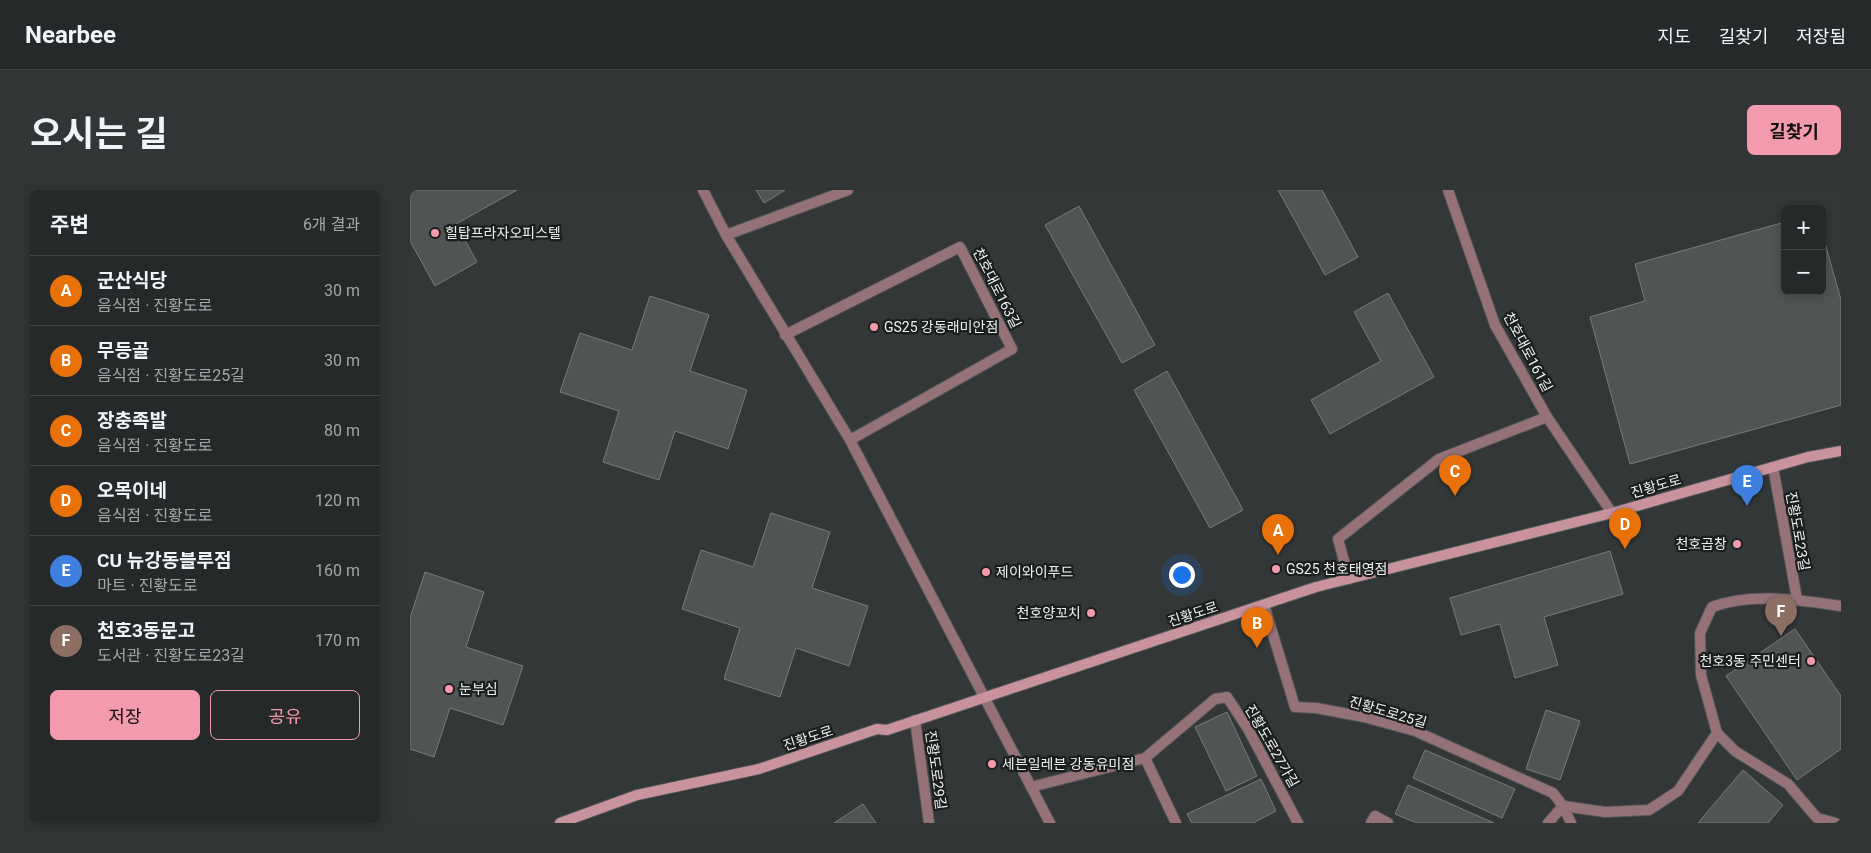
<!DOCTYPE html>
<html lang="ko">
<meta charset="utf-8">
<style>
body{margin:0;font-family:Roboto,"Noto Sans KR",sans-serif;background:#323535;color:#f1f3f6}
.controls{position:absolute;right:15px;top:15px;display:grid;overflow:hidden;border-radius:8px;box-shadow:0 2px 12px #0003}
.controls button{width:45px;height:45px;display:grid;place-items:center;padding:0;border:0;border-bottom:1px solid #424546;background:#262929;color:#f1f3f6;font:25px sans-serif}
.you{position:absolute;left:771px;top:384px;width:18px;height:18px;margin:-12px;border:4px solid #fff;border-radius:50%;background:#1a73e8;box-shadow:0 0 0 8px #1a73e833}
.badge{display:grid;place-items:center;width:32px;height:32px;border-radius:50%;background:#f39aac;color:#fff;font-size:16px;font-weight:700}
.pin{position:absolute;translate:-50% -41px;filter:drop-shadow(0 1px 2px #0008)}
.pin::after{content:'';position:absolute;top:26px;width:18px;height:15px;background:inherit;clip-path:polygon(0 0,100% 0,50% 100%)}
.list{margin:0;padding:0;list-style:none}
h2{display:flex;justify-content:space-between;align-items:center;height:65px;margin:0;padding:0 20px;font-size:21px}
h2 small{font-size:16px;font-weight:400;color:#a4a6a8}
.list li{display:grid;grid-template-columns:32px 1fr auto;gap:15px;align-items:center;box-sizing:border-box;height:70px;padding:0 20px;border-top:1px solid #424546}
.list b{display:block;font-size:19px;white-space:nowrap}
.list p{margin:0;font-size:16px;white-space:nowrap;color:#a4a6a8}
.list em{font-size:16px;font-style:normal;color:#a4a6a8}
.actions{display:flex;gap:10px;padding:15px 20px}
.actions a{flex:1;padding:11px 0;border:1px solid #f39aac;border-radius:8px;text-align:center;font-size:18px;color:#f39aac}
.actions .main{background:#f39aac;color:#111}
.map{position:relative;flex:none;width:1431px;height:633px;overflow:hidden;border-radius:8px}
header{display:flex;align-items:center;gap:30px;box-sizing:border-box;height:70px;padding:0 25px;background:#262929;border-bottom:1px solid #424546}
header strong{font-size:24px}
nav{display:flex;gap:28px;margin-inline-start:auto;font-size:18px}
.intro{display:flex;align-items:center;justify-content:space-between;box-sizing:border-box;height:120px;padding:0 30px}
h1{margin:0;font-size:35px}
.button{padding:12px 22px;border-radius:8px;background:#f39aac;color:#111;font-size:18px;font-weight:700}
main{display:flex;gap:30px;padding:0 30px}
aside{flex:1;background:#262929;border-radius:8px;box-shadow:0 2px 12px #0003}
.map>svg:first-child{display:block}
</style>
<header>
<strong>Nearbee</strong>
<nav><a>지도</a><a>길찾기</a><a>저장됨</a></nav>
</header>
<div class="intro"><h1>오시는 길</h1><a class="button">길찾기</a></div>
<main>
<aside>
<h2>주변<small>6개 결과</small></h2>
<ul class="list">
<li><span class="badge" style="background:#e8710a">A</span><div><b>군산식당</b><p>음식점 · 진황도로</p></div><em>30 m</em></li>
<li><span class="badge" style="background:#e8710a">B</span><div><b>무등골</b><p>음식점 · 진황도로25길</p></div><em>30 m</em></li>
<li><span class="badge" style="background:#e8710a">C</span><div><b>장충족발</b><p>음식점 · 진황도로</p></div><em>80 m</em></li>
<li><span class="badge" style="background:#e8710a">D</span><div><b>오목이네</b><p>음식점 · 진황도로</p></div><em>120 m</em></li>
<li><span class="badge" style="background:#3f7fe0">E</span><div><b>CU 뉴강동블루점</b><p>마트 · 진황도로</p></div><em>160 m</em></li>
<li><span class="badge" style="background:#8d6e63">F</span><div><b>천호3동문고</b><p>도서관 · 진황도로23길</p></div><em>170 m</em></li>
</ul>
<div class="actions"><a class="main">저장</a><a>공유</a></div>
</aside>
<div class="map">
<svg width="1431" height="633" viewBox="0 0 1431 633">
<rect width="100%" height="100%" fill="#333737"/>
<g fill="#505454" stroke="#767b7b">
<polygon points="0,0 107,0 46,34 67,72 25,96 0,51"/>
<polygon points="346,0 375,0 354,13"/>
<polygon points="868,0 912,0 948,67 915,85"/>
<polygon points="669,16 745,155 712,173 635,35"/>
<polygon points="1375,32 1375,101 1412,101 1412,42 1431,110 1431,215 1220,274 1180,127 1235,111 1225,74"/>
<polygon points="978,103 1024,187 920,244 901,210 971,171 944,122"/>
<polygon points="240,106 299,125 280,181 337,200 318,259 265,241 249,290 193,272 209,221 150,202 170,143 222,160"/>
<polygon points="757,181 833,320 800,338 724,200"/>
<polygon points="361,323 420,342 402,398 458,416 439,476 386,458 370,507 314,489 330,438 272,419 291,360 343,377"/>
<polygon points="1200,361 1213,404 1134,427 1148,475 1105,488 1090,434 1051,445 1040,408"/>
<polygon points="15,382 74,402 56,457 113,476 93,535 40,518 24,567 0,559 0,428"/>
<polygon points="1385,439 1431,506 1431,559 1387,590 1316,486"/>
<polygon points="1136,520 1170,531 1150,590 1116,579"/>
<polygon points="817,522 847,586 816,601 785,537"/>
<polygon points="1015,560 1105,599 1092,628 1003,588"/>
<polygon points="1333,580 1373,615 1358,633 1288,633"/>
<polygon points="851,589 866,621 843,633 782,633 777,624"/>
<polygon points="998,595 1084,633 1007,633 985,624"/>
<polygon points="453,614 466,633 424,633"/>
</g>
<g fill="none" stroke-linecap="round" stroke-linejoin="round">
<defs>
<g id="street">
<polyline points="293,0 316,45 440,250 640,633"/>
<polyline points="1038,0 1085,135 1137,227 1202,323"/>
<polyline points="316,45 438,0"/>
<polyline points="375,145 550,57 602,159 440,250"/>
<polyline points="1363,277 1387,409"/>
<polyline points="939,389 928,349 1029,269 1137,227"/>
<polyline points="854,415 885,517 906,518 954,527 1005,541 1143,603 1153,616 1195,622 1239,620 1268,601 1307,543"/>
<polyline points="505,530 519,633"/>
<path d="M 1307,543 L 1291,485 L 1290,443 L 1302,417 C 1342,402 1390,410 1431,416"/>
<polyline points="1307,543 1325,561 1378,594 1407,628 1426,633"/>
<polyline points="735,568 766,633"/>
<polyline points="621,597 735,568 805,509 817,507 838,539 888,633"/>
<polyline points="961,633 965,626 978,633"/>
<polyline points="1138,633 1153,616 1161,633"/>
</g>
<polyline id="secondary" points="150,633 227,605 349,579 467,539 477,540 906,397 1202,323 1398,267 1431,261"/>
</defs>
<use href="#street" stroke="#515555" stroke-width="12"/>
<use href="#secondary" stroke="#515555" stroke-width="12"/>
<use href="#street" stroke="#957278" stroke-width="10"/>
<use href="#secondary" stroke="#c9939d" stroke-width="10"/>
</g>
<g fill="#f39aac" stroke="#1c1e1e" stroke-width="2">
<circle cx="25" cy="43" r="5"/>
<circle cx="464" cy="137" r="5"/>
<circle cx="1327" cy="354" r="5"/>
<circle cx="866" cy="379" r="5"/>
<circle cx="576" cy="382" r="5"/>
<circle cx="681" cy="423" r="5"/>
<circle cx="1401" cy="471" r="5"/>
<circle cx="39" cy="499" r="5"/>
<circle cx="582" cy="574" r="5"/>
</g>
<g text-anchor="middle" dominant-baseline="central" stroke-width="4.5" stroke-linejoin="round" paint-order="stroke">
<g font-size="14" fill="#eef1f1" stroke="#1c1e1e" text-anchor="start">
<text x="35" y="43">힐탑프라자오피스텔</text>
<text x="474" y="137">GS25 강동래미안점</text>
<text x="1317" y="354" text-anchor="end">천호곱창</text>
<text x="876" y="379">GS25 천호태영점</text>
<text x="586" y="382">제이와이푸드</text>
<text x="671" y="423" text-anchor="end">천호양꼬치</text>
<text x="1391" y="471" text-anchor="end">천호3동 주민센터</text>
<text x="49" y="499">눈부심</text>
<text x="592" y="574">세븐일레븐 강동유미점</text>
</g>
<g font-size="14" fill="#eef1f1" stroke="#1c1e1e">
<text transform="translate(587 98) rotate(63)">천호대로163길</text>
<text transform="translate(1118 162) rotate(62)">천호대로161길</text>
<text transform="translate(1246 296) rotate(-16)">진황도로</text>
<text transform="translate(1388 341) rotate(80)">진황도로23길</text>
<text transform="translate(783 424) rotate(-18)">진황도로</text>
<text transform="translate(978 522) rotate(16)">진황도로25길</text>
<text transform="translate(398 548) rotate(-18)">진황도로</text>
<text transform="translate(862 556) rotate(60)">진황도로27가길</text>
<text transform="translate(526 580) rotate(82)">진황도로29길</text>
</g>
</g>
</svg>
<div class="controls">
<button>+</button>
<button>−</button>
</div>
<div class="you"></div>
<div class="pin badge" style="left:868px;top:365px;background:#e8710a">A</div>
<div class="pin badge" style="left:847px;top:458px;background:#e8710a">B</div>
<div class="pin badge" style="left:1045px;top:306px;background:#e8710a">C</div>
<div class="pin badge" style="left:1215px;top:359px;background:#e8710a">D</div>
<div class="pin badge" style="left:1337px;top:316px;background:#3f7fe0">E</div>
<div class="pin badge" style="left:1371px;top:446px;background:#8d6e63">F</div>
</div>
</main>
